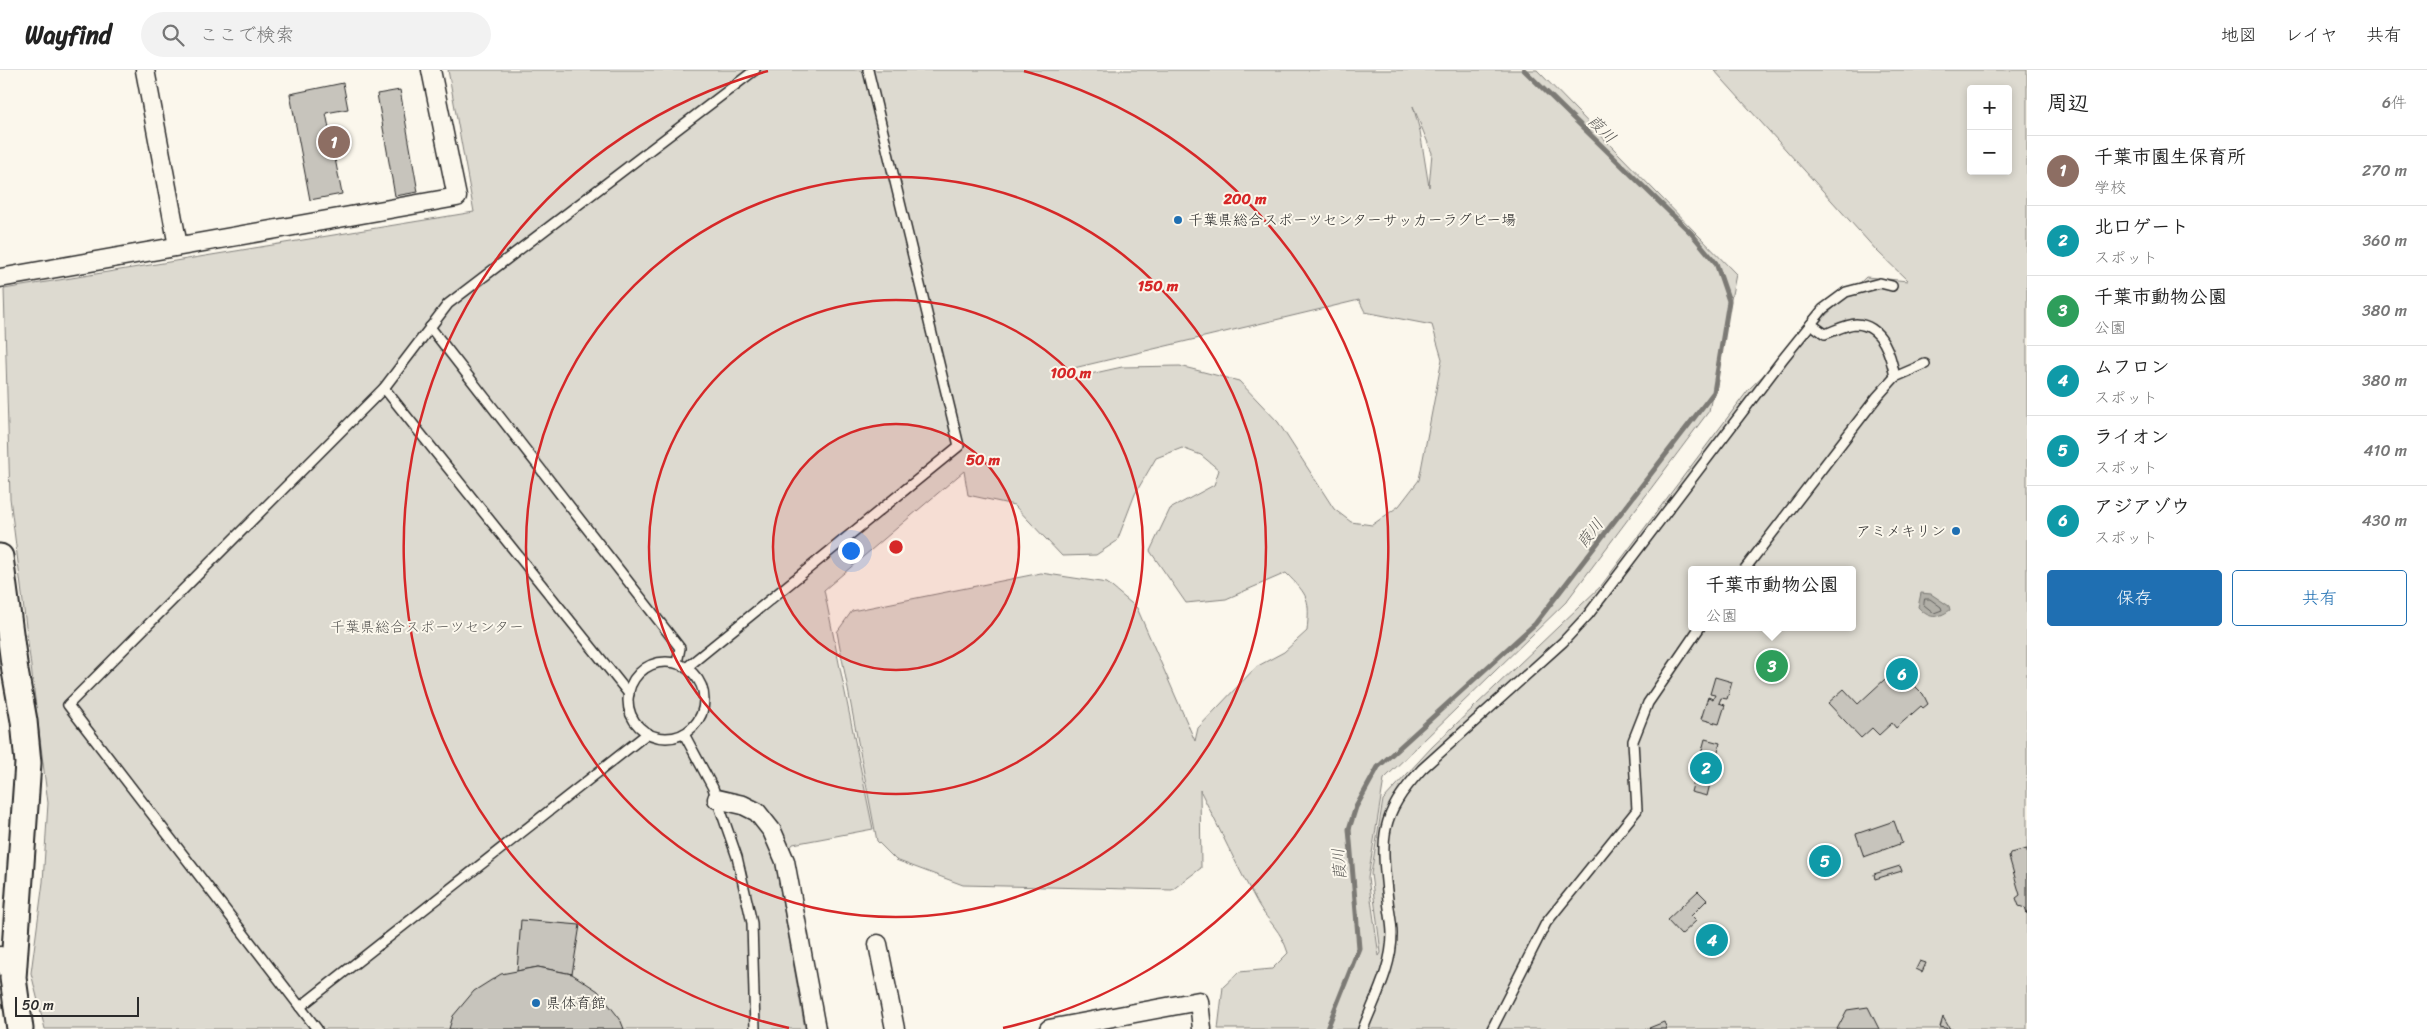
<!DOCTYPE html>
<html lang="ja">
<meta charset="utf-8">
<style>
body{margin:0;font-family:Sriracha,"Klee One",sans-serif;background:#f2f2f2;color:#222}
.controls{position:absolute;right:15px;top:15px;display:grid;overflow:hidden;border-radius:5px;box-shadow:0 2px 8px #0003}
.controls button{width:45px;height:45px;display:grid;place-items:center;padding:0;border:0;border-bottom:1px solid #e0e0e0;background:#fff;color:#222;font:25px sans-serif}
.scale{position:absolute;left:15px;bottom:12px;width:124px;box-sizing:border-box;padding-left:5px;border:2px solid #2b2b2b;border-top:0;font-size:14px;line-height:18px;white-space:nowrap;color:#2b2b2b;-webkit-text-stroke:4px #fbf7ec;paint-order:stroke}
.you{position:absolute;left:850px;top:480px;width:18px;height:18px;margin:-12px;border:4px solid #fff;border-radius:50%;background:#1a73e8;box-shadow:0 0 0 8px #1a73e833}
.badge{display:grid;place-items:center;width:32px;height:32px;border-radius:50%;background:#1f6fb2;color:#fff;font-size:16px;font-weight:700}
.pin{position:absolute;translate:-50% -50%;border:2px solid #fff;box-shadow:0 1px 5px #0006}
.popup{position:absolute;left:1688px;top:496px;width:168px;height:65px;box-sizing:border-box;display:grid;place-content:center;border-radius:5px;background:#fff;filter:drop-shadow(0 1px 4px #0005);font-size:16px;white-space:nowrap;color:#767676}
.popup b{font-size:19px;color:#222}
.popup::after{content:'';position:absolute;left:50%;top:100%;margin-left:-10px;border:10px solid transparent;border-top-color:#fff}
.list{margin:0;padding:0;list-style:none}
h2{display:flex;justify-content:space-between;align-items:center;height:65px;margin:0;padding:0 20px;font-size:21px}
h2 small{font-size:16px;font-weight:400;color:#767676}
.list li{display:grid;grid-template-columns:32px 1fr auto;gap:15px;align-items:center;box-sizing:border-box;height:70px;padding:0 20px;border-top:1px solid #e0e0e0}
.list b{display:block;font-size:19px;white-space:nowrap}
.list p{margin:0;font-size:16px;white-space:nowrap;color:#767676}
.list em{font-size:16px;font-style:normal;color:#767676}
.actions{display:flex;gap:10px;padding:15px 20px}
.actions a{flex:1;padding:11px 0;border:1px solid #1f6fb2;border-radius:5px;text-align:center;font-size:18px;color:#1f6fb2}
.actions .main{background:#1f6fb2;color:#fff}
.icon{flex:none;width:28px;height:28px;fill:none;stroke:currentColor;stroke-width:2;stroke-linecap:round;stroke-linejoin:round}
.map{position:relative;flex:none;width:2027px;height:959px;overflow:hidden}
header{display:flex;align-items:center;gap:30px;box-sizing:border-box;height:70px;padding:0 25px;background:#fff;border-bottom:1px solid #e0e0e0}
header strong{font-size:24px}
nav{display:flex;gap:28px;margin-inline-start:auto;font-size:18px}
.search{width:350px;height:45px;background:#f2f2f2;display:flex;align-items:center;gap:12px;box-sizing:border-box;padding:0 18px;border-radius:28px;color:#767676;font-size:19px}
main{display:flex}
aside{flex:1;background:#fff}
.map>svg:first-child{display:block}
</style>
<header>
<strong>Wayfind</strong>
<div class="search"><svg class="icon" aria-label="search" viewBox="0 0 24 24"><circle cx="10" cy="10" r="6"/><path d="M15 15l6 6"/></svg>ここで検索</div>
<nav><a>地図</a><a>レイヤ</a><a>共有</a></nav>
</header>
<main>
<div class="map">
<svg width="2027" height="959" viewBox="0 0 2027 959">
<rect width="100%" height="100%" fill="#fbf7ec"/>
<filter id="ink" filterUnits="userSpaceOnUse"><feTurbulence type="fractalNoise" baseFrequency=".02" numOctaves="2"/><feDisplacementMap in="SourceGraphic" scale="10" xChannelSelector="R" yChannelSelector="G"/><feConvolveMatrix kernelMatrix="1 2 1 2 8 2 1 2 1" color-interpolation-filters="sRGB"/></filter>
<g filter="url(#ink)">
<path fill="#dddad0" stroke="#84827e" fill-rule="evenodd" d="M 448,0 L 1537,0 L 1736,204 L 1709,341 L 1566,532 L 1384,709 L 1368,808 L 1379,886 L 1381,883 L 1371,804 L 1383,730 L 1432,677 L 1601,516 L 1749,319 L 1866,207 L 1908,211 L 1877,181 L 1714,0 L 2027,0 L 2027,959 L 1218,959 L 1223,917 L 1239,902 L 1272,899 L 1288,883 C 1281,860 1269,853 1258,834 C 1237,797 1219,758 1200,720 L 1201,798 L 1172,820 L 963,815 L 896,790 L 877,771 L 837,562 L 852,541 L 1041,503 L 1107,513 L 1137,538 L 1195,671 L 1198,658 L 1256,597 L 1284,582 L 1307,561 C 1310,529 1309,526 1286,503 L 1226,529 L 1186,533 L 1150,481 L 1170,439 L 1214,415 L 1219,400 L 1201,385 L 1182,378 L 1156,388 L 1135,424 L 1117,471 L 1096,485 L 1062,486 L 1014,435 L 968,425 L 964,401 L 824,520 L 873,759 L 793,774 L 776,796 L 805,959 L 45,959 L 31,903 L 43,812 L 48,733 L 10,428 L 4,219 L 474,142 ZM 1971,19 L 2008,19 L 2008,101 L 1971,101 ZM 1413,36 L 1432,83 L 1429,117 L 1420,61 ZM 1359,230 L 1365,242 L 1432,255 L 1442,289 L 1419,410 L 1399,436 L 1372,455 L 1351,452 L 1334,439 L 1278,352 L 1239,311 L 1180,296 L 1122,297 L 1068,309 L 1053,303 ZM 1692,500 L 1852,500 L 1852,557 L 1692,557 Z"/>
<path fill="#b1afa7" stroke="#7b7a75" d="M 1921,523 L 1931,524 L 1949,536 L 1950,540 C 1937,549 1929,549 1918,537 Z"/>
<g fill="none" stroke-linecap="round" stroke-linejoin="round">
<polygon stroke="#61605d" stroke-width="1" points="1925,529 1930,529 1941,537 1942,540 1934,543 1924,535"/>
<polyline stroke="#7b7a75" stroke-width="5" points="1327,959 1359,878 1349,759 1356,737 1378,697 1535,554 1714,322 1729,231 1716,193 1691,163 1524,0"/>
</g>
<g fill="#c7c4bc" stroke="#2b2b2b">
<polygon points="343,13 348,39 326,43 342,124 310,130 290,24"/>
<polygon points="400,20 418,122 395,126 377,24"/>
<polygon points="1897,598 1923,624 1928,634 1923,638 1921,636 1896,658 1892,653 1879,665 1872,658 1861,668 1828,633 1844,619 1858,634"/>
<polygon points="1715,607 1732,612 1727,629 1721,628 1719,633 1725,635 1719,654 1701,649 1708,627 1713,629 1715,625 1710,624"/>
<polygon points="1705,669 1720,673 1707,726 1691,722"/>
<polygon points="1894,751 1902,773 1864,787 1856,764"/>
<polygon points="2027,779 2027,844 2025,838 2019,836 2016,828 2020,825 2009,787 2010,783"/>
<polygon points="1900,796 1902,801 1875,809 1874,804"/>
<polygon points="1698,821 1707,830 1691,846 1696,851 1681,865 1667,850"/>
<polygon points="521,850 580,855 572,904 538,897 517,901"/>
<polygon points="1920,891 1926,893 1922,902 1916,899"/>
<polygon points="538,897 572,904 598,921 620,949 624,959 449,959 453,946 474,921 501,904"/>
<polygon points="1868,937 1879,959 1837,959 1847,940"/>
<polygon points="1943,947 1950,959 1940,957"/>
<polygon points="1664,952 1667,959 1650,959 1649,958"/>
</g>
<g fill="none" stroke-linecap="round" stroke-linejoin="round">
<defs>
<g id="lane">
<path d="M 1811,254 L 1825,264 C 1834,261 1847,254 1856,254 C 1883,255 1891,286 1895,307"/>
<polyline points="430,257 680,578 677,593"/>
<polyline points="384,318 629,624"/>
<polyline points="1744,500 1877,327 1895,307 1925,294"/>
<circle cx="666" cy="630" r="38"/>
<polyline points="686,598 959,376 868,0"/>
<polyline points="684,664 713,718 737,787 752,853 755,959"/>
<polyline points="300,937 648,663"/>
<polyline points="317,959 68,635 384,318 448,234 755,0"/>
<path d="M 1363,959 C 1375,928 1392,897 1392,864 C 1392,853 1389,841 1388,830 C 1381,768 1378,747 1422,699 L 1563,572 L 1588,545 L 1782,290 L 1823,239 L 1846,222 L 1880,213 L 1892,216"/>
<polyline points="1492,959 1546,853 1637,740 1633,671 1648,633 1700,557"/>
</g>
<g id="street">
<polyline points="145,0 178,176"/>
<polyline points="0,208 457,127 431,0"/>
<polyline points="717,729 743,735 757,742 772,761 785,791 816,959"/>
<polyline points="878,874 895,959"/>
<polyline points="0,886 13,908"/>
<polyline points="1049,959 1199,931 1202,959"/>
</g>
<polyline id="secondary" points="0,487 15,601 24,651 28,693 13,908 20,959"/>
</defs>
<use href="#lane" stroke="#2b2b2b" stroke-width="12"/>
<use href="#street" stroke="#2b2b2b" stroke-width="21"/>
<use href="#secondary" stroke="#2b2b2b" stroke-width="29"/>
<use href="#lane" stroke="#fbf7ec" stroke-width="9"/>
<use href="#street" stroke="#fbf7ec" stroke-width="18"/>
<use href="#secondary" stroke="#fbf7ec" stroke-width="25"/>
</g>
</g>
<circle cx="896" cy="477" r="123" fill="#d62828" fill-opacity=".12"/>
<g fill="none" stroke="#d62828" stroke-width="2.5">
<circle cx="896" cy="477" r="123"/>
<circle cx="896" cy="477" r="247"/>
<circle cx="896" cy="477" r="370"/>
<path d="M789 958A493 493 0 0 1 768 1M1024 1A493 493 0 0 1 1003 958"/>
</g>
<g fill="#1f6fb2" stroke="#fbf7ec" stroke-width="2">
<circle cx="1178" cy="150" r="5"/>
<circle cx="1956" cy="461" r="5"/>
<circle cx="536" cy="933" r="5"/>
</g>
<g text-anchor="middle" dominant-baseline="central" stroke-width="4" stroke-linejoin="round" paint-order="stroke">
<g font-size="15" fill="#2b2b2b" stroke="#fbf7ec" text-anchor="start">
<text x="1188" y="150">千葉県総合スポーツセンターサッカーラグビー場</text>
<text x="1946" y="461" text-anchor="end">アミメキリン</text>
<text x="546" y="933">県体育館</text>
</g>
<g font-size="15" fill="#585754" stroke="#fbf7ec">
<text x="427" y="557">千葉県総合スポーツセンター</text>
</g>
<g font-size="16" font-style="italic" fill="#5a5956" stroke="#fbf7ec">
<text transform="translate(1602 59) rotate(44)">葭川</text>
<text transform="translate(1590 463) rotate(-52)">葭川</text>
<text transform="translate(1339 794) rotate(-95)">葭川</text>
</g>
</g>
<circle cx="896" cy="477" r="8" fill="#d62828" stroke="#fbf7ec" stroke-width="2.5"/>
<g font-size="15" text-anchor="middle" font-weight="bold" fill="#d62828" stroke="#fbf7ec" stroke-width="4" stroke-linejoin="round" paint-order="stroke">
<text x="1245" y="134">200 m</text>
<text x="1158" y="221">150 m</text>
<text x="1071" y="308">100 m</text>
<text x="983" y="395">50 m</text>
</g>
</svg>
<div class="controls">
<button>+</button>
<button>−</button>
</div>
<div class="scale">50 m</div>
<div class="you"></div>
<div class="pin badge" style="left:334px;top:72px;background:#8d6e63">1</div>
<div class="pin badge" style="left:1706px;top:698px;background:#0f9aa8">2</div>
<div class="pin badge" style="left:1772px;top:596px;background:#2e9e5b">3</div>
<div class="popup"><b>千葉市動物公園</b>公園</div>
<div class="pin badge" style="left:1712px;top:870px;background:#0f9aa8">4</div>
<div class="pin badge" style="left:1825px;top:791px;background:#0f9aa8">5</div>
<div class="pin badge" style="left:1902px;top:604px;background:#0f9aa8">6</div>
</div>
<aside>
<h2>周辺<small>6件</small></h2>
<ul class="list">
<li><span class="badge" style="background:#8d6e63">1</span><div><b>千葉市園生保育所</b><p>学校</p></div><em>270 m</em></li>
<li><span class="badge" style="background:#0f9aa8">2</span><div><b>北口ゲート</b><p>スポット</p></div><em>360 m</em></li>
<li><span class="badge" style="background:#2e9e5b">3</span><div><b>千葉市動物公園</b><p>公園</p></div><em>380 m</em></li>
<li><span class="badge" style="background:#0f9aa8">4</span><div><b>ムフロン</b><p>スポット</p></div><em>380 m</em></li>
<li><span class="badge" style="background:#0f9aa8">5</span><div><b>ライオン</b><p>スポット</p></div><em>410 m</em></li>
<li><span class="badge" style="background:#0f9aa8">6</span><div><b>アジアゾウ</b><p>スポット</p></div><em>430 m</em></li>
</ul>
<div class="actions"><a class="main">保存</a><a>共有</a></div>
</aside>
</main>
